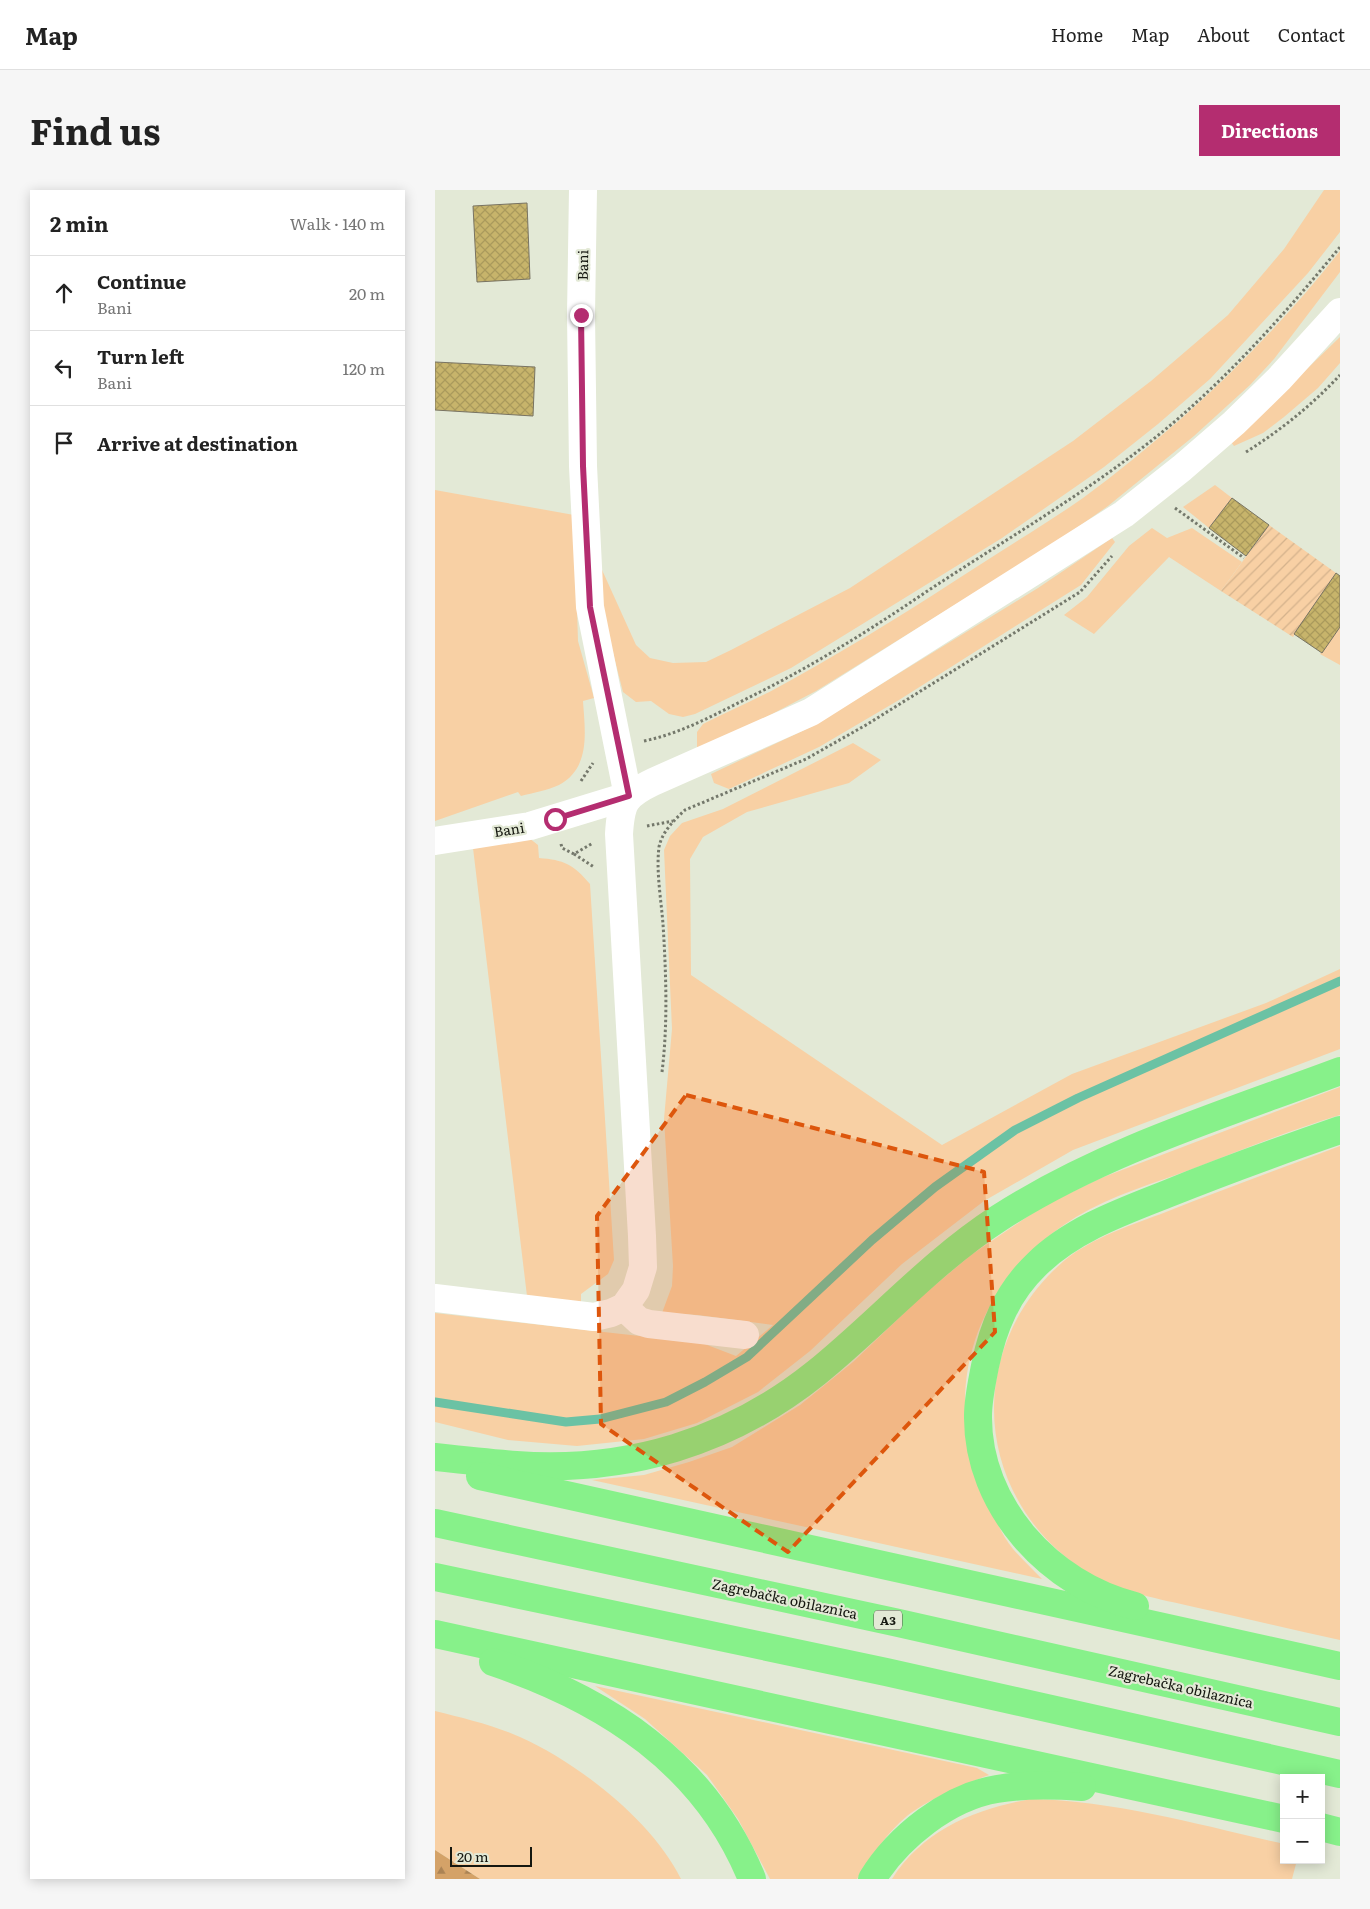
<!DOCTYPE html>
<meta charset="utf-8">
<style>
body{margin:0;font-family:Literata,serif;background:#f6f6f6;color:#222}
.controls{position:absolute;right:15px;bottom:15px;display:grid;overflow:hidden;border-radius:0px;box-shadow:0 2px 12px #0003}
.controls button{width:45px;height:45px;display:grid;place-items:center;padding:0;border:0;border-bottom:1px solid #e0e0e0;background:#fff;color:#222;font:25px sans-serif}
.scale{position:absolute;left:15px;bottom:12px;width:82px;box-sizing:border-box;padding-left:5px;border:2px solid #151710;border-top:0;font-size:14px;line-height:18px;white-space:nowrap;color:#151710;-webkit-text-stroke:4px #e3e9d6;paint-order:stroke}
.stop{position:absolute;width:15px;height:15px;margin:-11px;border:4px solid #b42d70;border-radius:50%;background:#fff}
.stop.end{background:#b42d70;border-color:#fff;box-shadow:0 1px 5px #0008}
.list{margin:0;padding:0;list-style:none}
h2{display:flex;justify-content:space-between;align-items:center;height:65px;margin:0;padding:0 20px;font-size:21px}
h2 small{font-size:16px;font-weight:400;color:#767676}
.list li{display:grid;grid-template-columns:32px 1fr auto;gap:15px;align-items:center;box-sizing:border-box;height:75px;padding:0 20px;border-top:1px solid #e0e0e0}
.list b{display:block;font-size:19px;white-space:nowrap}
.list p{margin:0;font-size:16px;white-space:nowrap;color:#767676}
.list em{font-size:16px;font-style:normal;color:#767676}
.icon{flex:none;width:28px;height:28px;fill:none;stroke:currentColor;stroke-width:2;stroke-linecap:round;stroke-linejoin:round}
.map{position:relative;flex:none;width:905px;height:1689px;overflow:hidden;border-radius:0px}
header{display:flex;align-items:center;gap:30px;box-sizing:border-box;height:70px;padding:0 25px;background:#fff;border-bottom:1px solid #e0e0e0}
header strong{font-size:24px}
nav{display:flex;gap:28px;margin-inline-start:auto;font-size:18px}
.intro{display:flex;align-items:center;justify-content:space-between;box-sizing:border-box;height:120px;padding:0 30px}
h1{margin:0;font-size:35px}
.button{padding:12px 22px;border-radius:0px;background:#b42d70;color:#fff;font-size:18px;font-weight:700}
main{display:flex;gap:30px;padding:0 30px}
aside{flex:1;background:#fff;border-radius:0px;box-shadow:0 2px 12px #0003}
.map>svg:first-child{display:block}
</style>
<header>
<strong>Map</strong>
<nav><a>Home</a><a>Map</a><a>About</a><a>Contact</a></nav>
</header>
<div class="intro"><h1>Find us</h1><a class="button">Directions</a></div>
<main>
<aside>
<h2>2 min<small>Walk · 140 m</small></h2>
<ul class="list">
<li><svg class="icon" aria-label="ahead" viewBox="0 0 24 24"><path d="M12 20V5M6 11l6-6 6 6"/></svg><div><b>Continue</b><p>Bani</p></div><em>20 m</em></li>
<li><svg class="icon" aria-label="left" viewBox="0 0 24 24"><path d="M17 20v-9H6M10 6l-5 5 5 5"/></svg><div><b>Turn left</b><p>Bani</p></div><em>120 m</em></li>
<li><svg class="icon" aria-label="arrive" viewBox="0 0 24 24"><path d="M6 21V4h12l-3 4 3 4H6"/></svg><div><b>Arrive at destination</b></div></li>
</ul>
</aside>
<div class="map">
<svg width="905" height="1689" viewBox="0 0 905 1689">
<defs>
<pattern id="forest-firs" width="22" height="20" patternUnits="userSpaceOnUse" patternTransform="scale(1.25)"><rect width="22" height="20" fill="#d4a268"/><path d="M5 1l3.5 6h-7zM16 11l3.5 6h-7z" fill="#ab8354"/></pattern>
<pattern id="garden-furrows" width="10" height="10" patternUnits="userSpaceOnUse" patternTransform="scale(1.25)"><rect width="10" height="10" fill="#f8d0a4"/><path d="M-1 1l2-2M0 10L10 0M9 11l2-2" fill="none" stroke="#d4b28c"/></pattern>
<pattern id="building-cross-hatch" width="8" height="8" patternUnits="userSpaceOnUse" patternTransform="scale(1.25)"><rect width="8" height="8" fill="#c7b46b"/><path d="M0 0l8 8M0 8l8-8" fill="none" stroke="#aa9a5c"/></pattern>
</defs>
<rect width="100%" height="100%" fill="#e3e9d6"/>
<g fill="#f8d0a4">
<polygon points="889,0 905,0 905,42 873,83 775,189 723,234 669,277 567,348 356,478 260,524 248,527 234,524 216,511 201,512 188,502 165,412 163,371 201,455 215,468 238,473 271,472 296,460 415,398 638,251 716,191 793,125 849,59"/>
<path d="M 905,61 L 905,82 L 839,169 L 815,195 L 759,246 L 673,316 L 623,351 L 381,501 L 320,533 L 262,558 L 262,542 L 268,534 C 298,519 329,506 358,489 C 421,454 483,415 543,376 C 578,353 614,332 648,308 C 744,237 831,155 905,61 Z"/>
<polygon points="905,147 905,173 883,198 849,227 828,243 799,256 796,252"/>
<polygon points="780,295 797,308 774,338 748,317"/>
<path d="M 0,300 L 139,325 L 143,451 L 159,508 L 148,511 C 150,541 156,578 124,595 C 113,600 98,603 86,606 L 83,602 L 0,631 Z"/>
<polygon points="717,338 732,348 757,338 807,372 786,401 734,367 659,444 629,425 652,407 694,356"/>
<polygon points="677,348 680,352 646,395 587,432 464,510 384,557 294,599 279,593 276,584 378,536 603,398"/>
<polygon points="905,437 905,475 885,464"/>
<polygon points="418,553 446,570 414,593 312,622 268,647 255,669 256,785 507,955 637,884 831,813 905,779 905,859 638,960 549,1011 467,1074 375,1161 323,1202 262,1233 209,1249 142,1256 73,1250 0,1232 0,1123 267,1153 301,1166 338,1135 263,1125 227,1123 237,1096 238,1076 229,929 237,839 229,660 235,646 247,633 288,619"/>
<path d="M 94,648 L 103,655 L 104,668 C 129,670 138,674 155,694 L 179,1070 L 173,1084 L 146,1104 L 146,1112 L 92,1106 L 38,658 Z"/>
<path d="M 905,897 L 905,925 C 856,940 808,959 760,978 C 720,993 677,1005 641,1027 C 576,1067 530,1134 530,1213 C 530,1226 537,1241 540,1253 C 549,1289 554,1329 578,1359 C 587,1369 597,1379 607,1389 L 157,1290 L 209,1285 L 254,1272 L 297,1257 L 365,1215 L 418,1172 L 486,1107 L 536,1065 L 608,1016 L 666,988 Z"/>
<path d="M 905,956 L 905,1450 C 856,1439 808,1428 759,1417 C 725,1409 688,1403 657,1385 C 597,1351 558,1286 559,1216 C 560,1160 586,1107 630,1070 C 658,1047 697,1035 731,1022 C 789,999 847,978 905,956 Z"/>
<path d="M 160,1496 L 542,1578 L 554,1585 C 530,1594 492,1610 472,1626 C 451,1643 437,1667 422,1689 L 335,1689 L 303,1629 L 272,1585 L 210,1529 Z"/>
<path d="M 0,1521 C 28,1528 58,1535 85,1547 C 143,1573 217,1630 246,1689 L 45,1689 L 0,1660 Z"/>
<path d="M 596,1609 C 682,1611 765,1635 849,1654 L 849,1670 L 862,1670 L 857,1689 L 457,1689 C 489,1639 541,1619 596,1609 Z"/>
</g>
<polygon fill="url(#forest-firs)" points="0,1660 45,1689 0,1689"/>
<polygon fill="url(#garden-furrows)" points="834,335 901,383 858,447 786,401"/>
<g fill="none" stroke-linecap="round" stroke-linejoin="round">
<polyline stroke="#6bc2a4" stroke-width="9" points="0,1212 131,1232 165,1229 231,1212 270,1192 312,1167 437,1050 500,997 580,940 643,908 905,791"/>
</g>
<g fill="url(#building-cross-hatch)" stroke="#787362">
<polygon points="92,13 95,89 42,92 38,16"/>
<polygon points="0,172 100,177 98,226 0,220"/>
<polygon points="797,308 834,335 811,366 774,338"/>
<polygon points="901,383 905,386 905,437 887,463 859,444"/>
</g>
<g fill="none" stroke-linecap="round" stroke-linejoin="round">
<g stroke="#74786b" stroke-width="3" stroke-dasharray="2.5 2.5" stroke-linecap="butt">
<path d="M 811,262 C 846,240 877,215 905,185"/>
<polyline points="740,318 809,368"/>
<path d="M 209,551 C 247,543 279,525 313,508 C 374,478 432,442 488,404 C 572,348 661,298 738,233 C 800,180 854,119 905,57"/>
<polyline points="146,591 158,573"/>
<polyline points="212,636 238,631"/>
<polyline points="126,654 127,658 139,664 158,653"/>
<polyline points="139,664 159,677"/>
<path d="M 227,882 C 233,834 231,782 228,734 C 226,709 221,681 224,657 C 227,642 239,630 250,620 L 371,569 L 431,535 L 645,402 L 677,366"/>
</g>
<g stroke="#fff" stroke-width="28">
<polyline points="148,0 146,125 148,276 155,417 193,606"/>
<polyline points="0,651 95,636 193,606"/>
<path d="M 0,1108 L 159,1127 L 176,1123 L 189,1117 L 201,1100 L 208,1077 L 207,1046 L 184,644 C 186,613 189,606 218,592 L 376,522 L 689,324 L 747,278 L 799,233 L 844,189 L 905,122"/>
<polyline points="189,1117 204,1131 214,1134 310,1145"/>
</g>
<g stroke="#87f18a" stroke-width="28">
<path d="M 0,1267 C 27,1270 54,1273 81,1275 C 192,1283 295,1252 381,1183 C 443,1133 496,1072 564,1028 C 668,961 790,924 905,881"/>
<polyline points="45,1286 905,1476"/>
<polyline points="0,1333 459,1432 905,1532"/>
<polyline points="0,1387 451,1482 905,1584"/>
<path d="M 700,1416 C 615,1395 542,1316 543,1226 C 543,1209 547,1192 550,1176 C 558,1137 572,1103 601,1075 C 636,1040 686,1022 732,1004 C 789,981 847,960 905,940"/>
<polyline points="0,1444 849,1629"/>
<path d="M 58,1472 C 171,1510 270,1573 317,1689"/>
<polyline points="886,1637 905,1642"/>
<path d="M 437,1689 C 463,1647 513,1607 562,1599 C 590,1594 619,1595 647,1597"/>
</g>
</g>
<g fill="none" stroke-linecap="round" stroke-linejoin="round">
<polyline stroke="#b42d70" stroke-width="6" points="120,629 194,606 155,417 148,276 146,125"/>
</g>
<path fill="#dd560c" fill-opacity="0.2" stroke="#dd560c" stroke-width="4" stroke-dasharray="10 6" stroke-linejoin="round" d="M 251,905 L 549,982 L 560,1142 L 353,1362 L 166,1234 L 162,1026 Z"/>
<g text-anchor="middle" dominant-baseline="central" stroke-width="4.5" stroke-linejoin="round" paint-order="stroke">
<rect fill="#e3e9d6" stroke="#53564b" stroke-width="1" x="439" y="1420.5" width="28" height="19" rx="4"/>
<g font-size="12" font-weight="bold" fill="#151710">
<text x="453" y="1430">A3</text>
</g>
<g font-size="14" fill="#151710" stroke="#e3e9d6">
<text transform="translate(147 75) rotate(-89)">Bani</text>
<text transform="translate(74 639) rotate(-9)">Bani</text>
<text transform="translate(350 1408) rotate(12)">Zagrebačka obilaznica</text>
<text transform="translate(746 1496) rotate(13)">Zagrebačka obilaznica</text>
</g>
</g>
</svg>
<div class="controls">
<button>+</button>
<button>−</button>
</div>
<div class="scale">20 m</div>
<div class="stop" style="left:120px;top:629px"></div>
<div class="stop end" style="left:146px;top:125px"></div>
</div>
</main>
